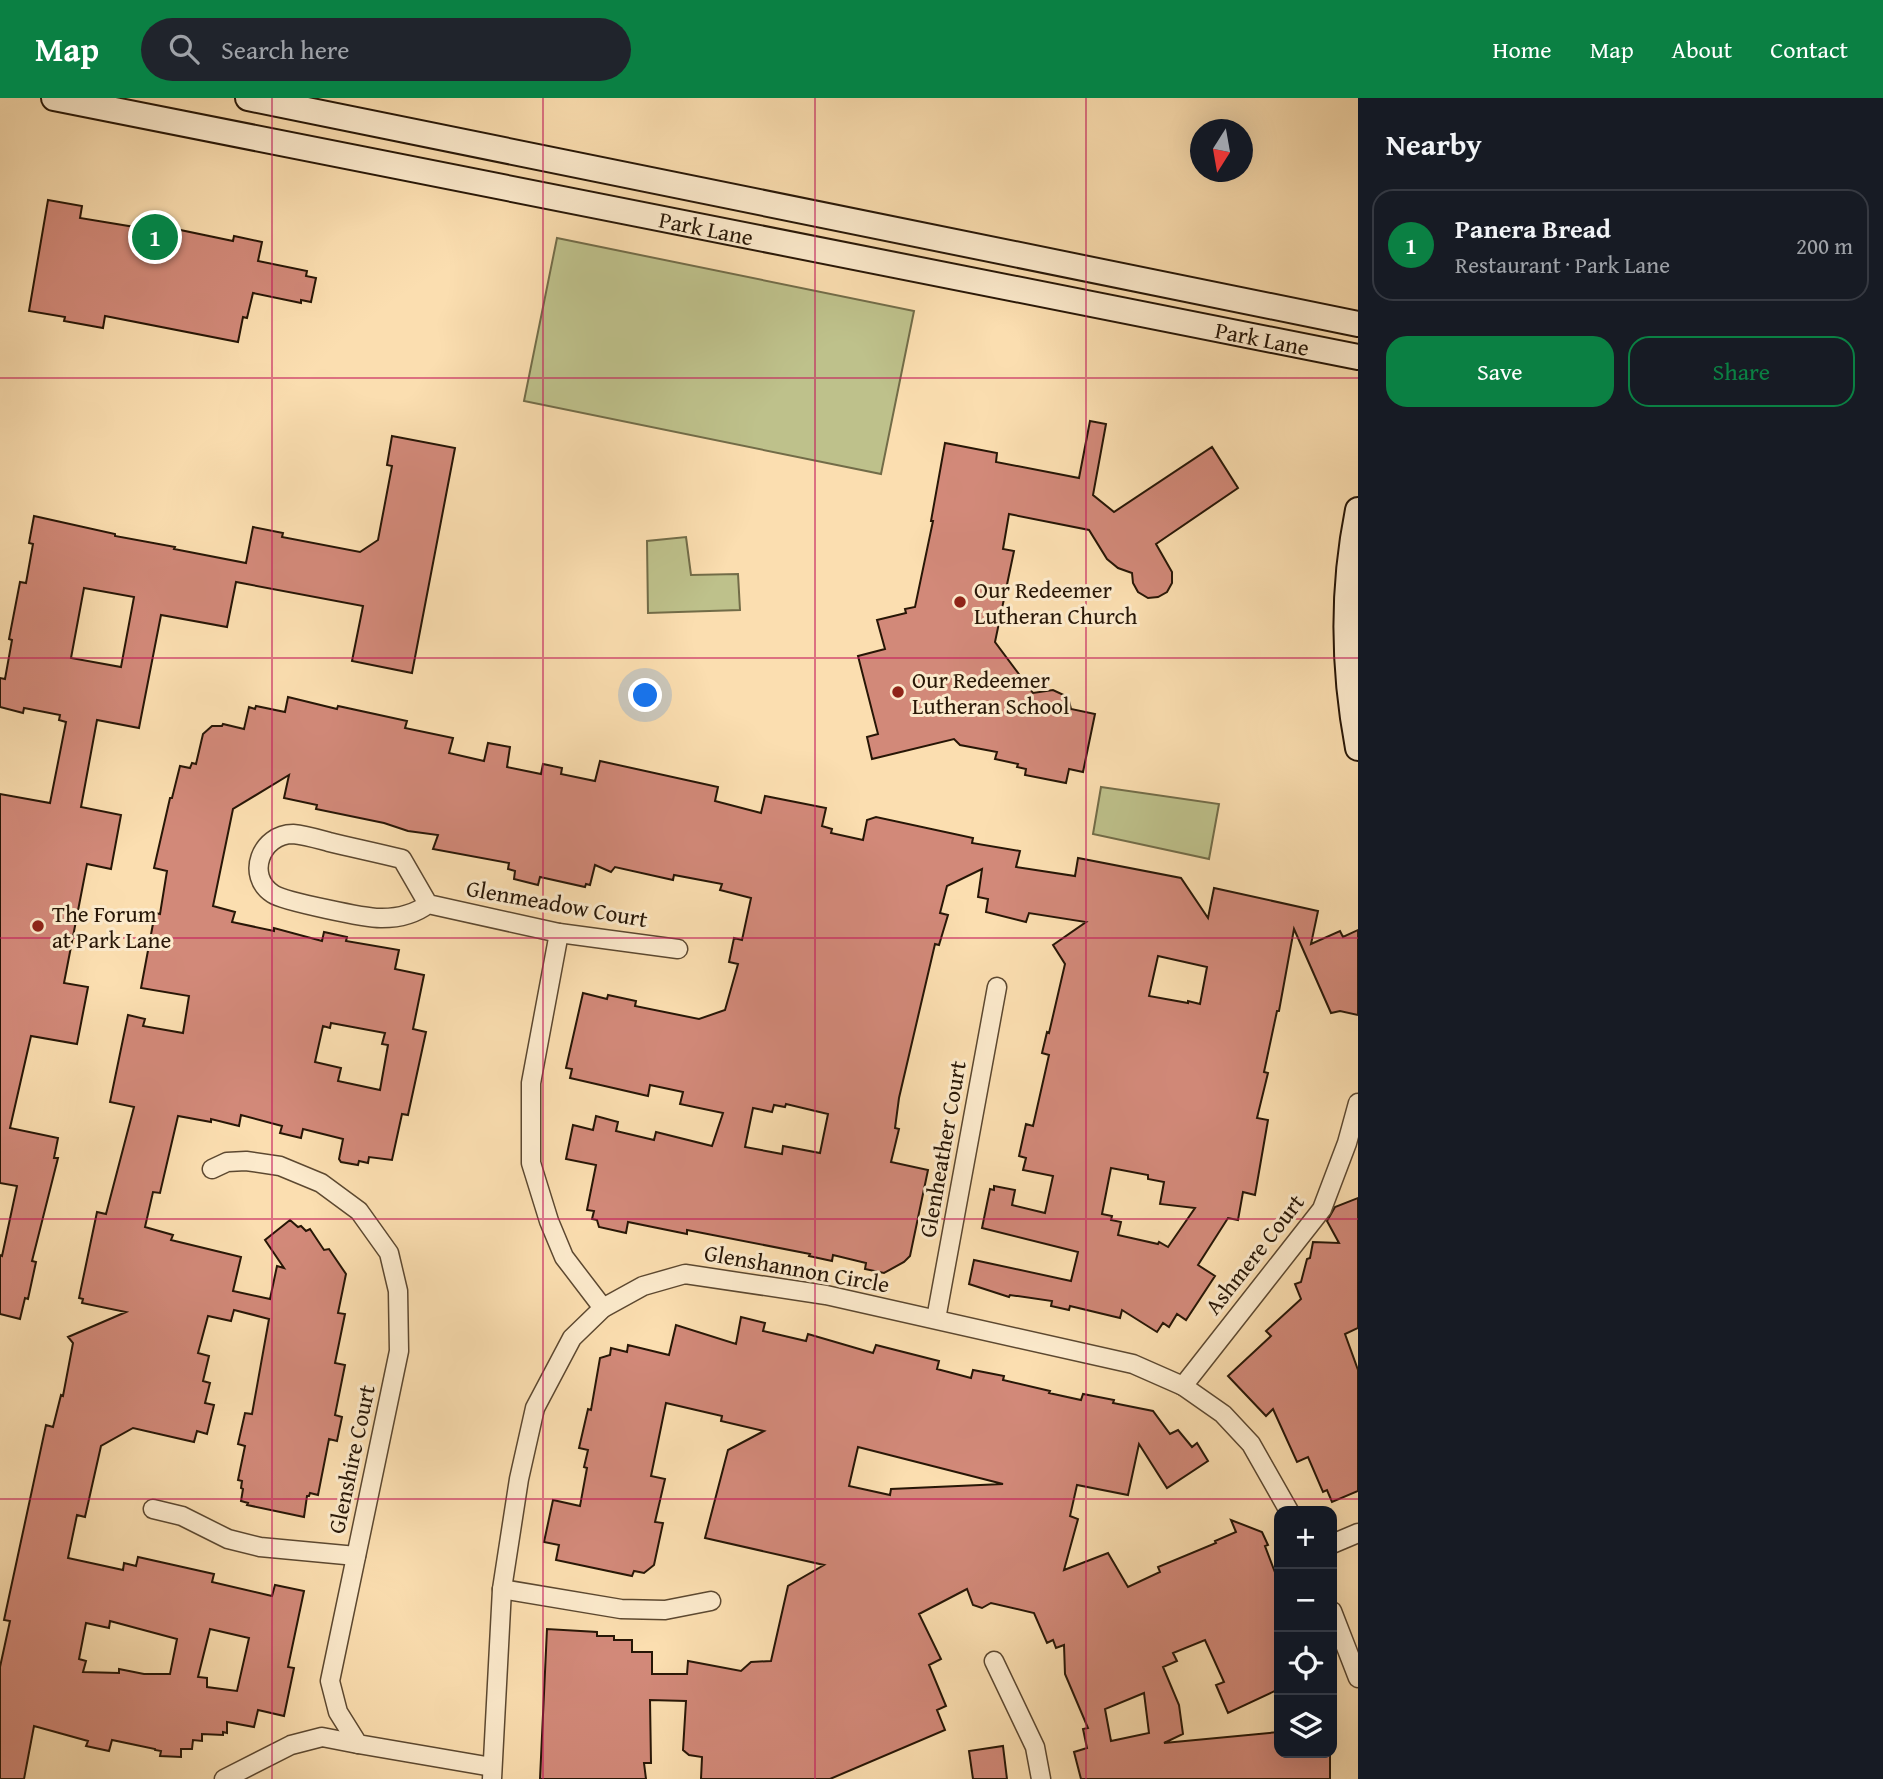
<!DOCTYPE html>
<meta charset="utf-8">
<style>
body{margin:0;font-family:"Gentium Book Plus",serif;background:#20242c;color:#f1f3f6}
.controls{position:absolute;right:21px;bottom:21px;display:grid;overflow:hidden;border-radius:14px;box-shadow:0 7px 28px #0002}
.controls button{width:63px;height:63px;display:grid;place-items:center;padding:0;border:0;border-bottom:2px solid #363941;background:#171b24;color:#f1f3f6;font:35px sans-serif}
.compass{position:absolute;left:1190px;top:21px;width:63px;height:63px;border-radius:50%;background:#171b24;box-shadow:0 7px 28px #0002;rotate:191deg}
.you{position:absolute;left:646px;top:598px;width:24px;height:24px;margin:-18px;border:5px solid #fff;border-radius:50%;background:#1a73e8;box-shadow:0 0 0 10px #1a73e833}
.badge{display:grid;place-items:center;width:46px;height:46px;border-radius:50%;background:#0b8043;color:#fff;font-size:23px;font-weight:700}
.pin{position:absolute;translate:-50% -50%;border:4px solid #fff;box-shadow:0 2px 7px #0006}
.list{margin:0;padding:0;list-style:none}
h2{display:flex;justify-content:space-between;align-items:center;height:91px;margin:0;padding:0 28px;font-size:30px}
h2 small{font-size:23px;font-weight:400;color:#9ea1a6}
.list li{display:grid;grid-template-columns:46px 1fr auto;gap:21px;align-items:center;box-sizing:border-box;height:112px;margin:0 14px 14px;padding:0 14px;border:2px solid #363941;border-radius:21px}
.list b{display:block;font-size:26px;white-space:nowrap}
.list p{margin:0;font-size:23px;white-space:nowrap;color:#9ea1a6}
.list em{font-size:23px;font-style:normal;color:#9ea1a6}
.actions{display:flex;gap:14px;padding:21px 28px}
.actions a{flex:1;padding:16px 0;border:2px solid #0b8043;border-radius:21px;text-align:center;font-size:24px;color:#0b8043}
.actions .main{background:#0b8043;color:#fff}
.icon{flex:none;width:38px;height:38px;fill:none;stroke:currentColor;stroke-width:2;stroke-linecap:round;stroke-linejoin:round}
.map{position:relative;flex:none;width:1358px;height:1681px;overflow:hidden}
header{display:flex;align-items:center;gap:42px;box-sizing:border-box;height:98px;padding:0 35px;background:#0b8043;color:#fff}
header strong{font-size:33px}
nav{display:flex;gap:38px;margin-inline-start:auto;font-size:24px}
.search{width:490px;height:63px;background:#20242c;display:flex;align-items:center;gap:18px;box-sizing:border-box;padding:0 24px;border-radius:38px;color:#9ea1a6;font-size:26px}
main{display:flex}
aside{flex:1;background:#171b24}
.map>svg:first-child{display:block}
</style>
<header>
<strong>Map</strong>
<div class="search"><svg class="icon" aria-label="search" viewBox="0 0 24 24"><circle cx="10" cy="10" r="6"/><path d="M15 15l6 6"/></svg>Search here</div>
<nav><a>Home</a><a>Map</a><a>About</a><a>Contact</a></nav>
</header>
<main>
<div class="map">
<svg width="1358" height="1681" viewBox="0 0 1358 1681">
<rect width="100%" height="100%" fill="#fbdeb0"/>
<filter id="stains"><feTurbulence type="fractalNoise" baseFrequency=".00286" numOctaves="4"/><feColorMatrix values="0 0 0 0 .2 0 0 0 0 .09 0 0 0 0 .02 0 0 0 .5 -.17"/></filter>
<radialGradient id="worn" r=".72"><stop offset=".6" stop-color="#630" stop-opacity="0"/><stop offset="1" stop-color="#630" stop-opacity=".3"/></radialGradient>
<g fill="#bec18b" stroke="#726c48" stroke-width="2">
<polygon points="557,140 914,213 881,376 524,303"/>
<polygon points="686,439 691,477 738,476 740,512 648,515 647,443"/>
<polygon points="1101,689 1219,706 1209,761 1093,736"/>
</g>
<g fill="#d28979" stroke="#271606" stroke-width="2" fill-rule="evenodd">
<polygon points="48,102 82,108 80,120 141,130 142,124 233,143 234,138 262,144 258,163 307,173 306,178 316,180 311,204 301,202 301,205 253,195 247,220 243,219 238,244 105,218 103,230 64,223 65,219 29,213"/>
<polygon points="1090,323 1106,326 1093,397 1114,414 1212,349 1238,390 1156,446 1172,474 1172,485 1167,494 1158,499 1148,500 1138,494 1133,485 1132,475 1118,470 1107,461 1089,432 1009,416 1003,451 1014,453 995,544 1033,595 1053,592 1068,599 1071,611 1095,616 1083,674 1069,671 1066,685 1025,677 1026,671 1017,669 1018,666 995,661 997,654 960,647 954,641 872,661 867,639 878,636 858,558 885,551 877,522 906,515 905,511 915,509 933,423 931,423 945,345 997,355 996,364 1079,380"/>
<path d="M 392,338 L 455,350 L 412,575 L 352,563 L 363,508 L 236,484 L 227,529 L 161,517 L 139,630 L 97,622 L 81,709 L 121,717 L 111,771 L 87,766 L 64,885 L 88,889 L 77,946 L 31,938 L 10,1030 L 58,1040 L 54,1060 L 58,1060 L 32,1163 L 36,1164 L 28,1201 L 25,1200 L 20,1221 L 0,1216 L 0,1157 L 2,1158 L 17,1088 L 0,1085 L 0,696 L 50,705 L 66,624 L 59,622 L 60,617 L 24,610 L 23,615 L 0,609 L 0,580 L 5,581 L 12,542 L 9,541 L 20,484 L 26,485 L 33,446 L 29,445 L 34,418 L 115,436 L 115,438 L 175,449 L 174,451 L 246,465 L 253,429 L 283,435 L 282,439 L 360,454 L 378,442 L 392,368 L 387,367 ZM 84,490 L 134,499 L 121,569 L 71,560 Z"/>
<path d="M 288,599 L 337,611 L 338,608 L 407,623 L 405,630 L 453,640 L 449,655 L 484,663 L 488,645 L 510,649 L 507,669 L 541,676 L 543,666 L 562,670 L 561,676 L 595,683 L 600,663 L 718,689 L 715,703 L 761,715 L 765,698 L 826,710 L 822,728 L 832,731 L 831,735 L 863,742 L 867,722 L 876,719 L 973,740 L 972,745 L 1020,753 L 1016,769 L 1075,778 L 1078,760 L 1181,780 L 1208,820 L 1214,790 L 1318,813 L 1311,846 L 1340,833 L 1343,839 L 1358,832 L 1358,917 L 1340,913 L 1331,915 L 1294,831 L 1279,913 L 1277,913 L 1264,974 L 1268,975 L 1257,1020 L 1268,1022 L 1255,1097 L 1243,1094 L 1238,1122 L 1228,1120 L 1198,1167 L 1215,1178 L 1186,1222 L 1177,1216 L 1169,1229 L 1163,1225 L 1157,1234 L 1122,1212 L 1120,1220 L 1070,1208 L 1069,1212 L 1051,1208 L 1052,1203 L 1010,1197 L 1009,1199 L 969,1186 L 974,1162 L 1071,1183 L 1078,1154 L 982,1130 L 990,1091 L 994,1092 L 994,1088 L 1015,1092 L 1012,1107 L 1045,1115 L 1053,1078 L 1023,1072 L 1026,1060 L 1019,1058 L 1026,1026 L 1033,1028 L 1049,957 L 1042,955 L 1047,934 L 1049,935 L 1065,866 L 1053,847 L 1086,824 L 1029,815 L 1026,824 L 986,814 L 988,801 L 978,799 L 982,771 L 947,788 L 940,815 L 948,817 L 939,847 L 935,846 L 899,1000 L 895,1030 L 899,1031 L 891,1064 L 928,1072 L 910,1158 L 904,1164 L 884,1175 L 865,1171 L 866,1165 L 833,1157 L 832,1163 L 809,1158 L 810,1156 L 687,1132 L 687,1136 L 628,1124 L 626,1135 L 599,1129 L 597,1122 L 592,1121 L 594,1113 L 587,1112 L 596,1067 L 566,1061 L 573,1027 L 593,1032 L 596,1018 L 618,1024 L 616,1033 L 654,1042 L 656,1034 L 712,1048 L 723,1015 L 680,1006 L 683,994 L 650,987 L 648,998 L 570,980 L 572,971 L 566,970 L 583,895 L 607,901 L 608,897 L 636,903 L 635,908 L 699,921 L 725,912 L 738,866 L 729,864 L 734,840 L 742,842 L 751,800 L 720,792 L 722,786 L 674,777 L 673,782 L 615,769 L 611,774 L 595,767 L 590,787 L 586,786 L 585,789 L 540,779 L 538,787 L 514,781 L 515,773 L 508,771 L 509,765 L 433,751 L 438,737 L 408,733 L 384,725 L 316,711 L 317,707 L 284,700 L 289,677 L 233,711 L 213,808 L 235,814 L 232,824 L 274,833 L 274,830 L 322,843 L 324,834 L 347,839 L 346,843 L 399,852 L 395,871 L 424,877 L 413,931 L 426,934 L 408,1017 L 402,1016 L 392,1062 L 369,1059 L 368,1065 L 359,1063 L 358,1067 L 341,1064 L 339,1061 L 343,1041 L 303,1031 L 301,1040 L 280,1035 L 282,1028 L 241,1017 L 239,1028 L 211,1021 L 211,1024 L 178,1018 L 160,1095 L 153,1094 L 145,1129 L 173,1137 L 171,1142 L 241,1159 L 233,1193 L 270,1201 L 277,1168 L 284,1170 L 265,1142 L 290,1122 L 298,1129 L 301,1128 L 306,1133 L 310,1131 L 324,1152 L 329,1151 L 346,1176 L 338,1215 L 345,1216 L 335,1265 L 345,1267 L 335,1317 L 342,1319 L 337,1343 L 329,1341 L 318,1397 L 310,1395 L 309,1398 L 307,1398 L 304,1419 L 247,1407 L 248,1405 L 241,1403 L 243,1391 L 241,1390 L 242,1383 L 238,1382 L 245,1348 L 238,1346 L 245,1315 L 252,1316 L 269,1221 L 234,1212 L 231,1223 L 208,1218 L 198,1255 L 209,1258 L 203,1283 L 210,1285 L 205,1305 L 214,1307 L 207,1336 L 197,1333 L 194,1344 L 133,1330 L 101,1348 L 85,1419 L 77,1417 L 68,1460 L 123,1472 L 124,1465 L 136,1468 L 138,1459 L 214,1476 L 212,1484 L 272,1498 L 275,1487 L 304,1493 L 288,1569 L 294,1570 L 284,1618 L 258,1612 L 254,1629 L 227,1624 L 227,1635 L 223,1634 L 223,1637 L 202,1636 L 202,1643 L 193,1642 L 192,1651 L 181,1651 L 181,1659 L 160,1658 L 161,1653 L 155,1652 L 155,1651 L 112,1642 L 109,1653 L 86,1648 L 88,1643 L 34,1628 L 24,1681 L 0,1681 L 0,1569 L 10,1523 L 4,1522 L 46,1327 L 53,1329 L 61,1297 L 63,1298 L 73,1245 L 68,1239 L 126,1214 L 82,1205 L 83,1201 L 79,1200 L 97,1114 L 106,1116 L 134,1009 L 110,1004 L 128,917 L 145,921 L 143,928 L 183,935 L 189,898 L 141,890 L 155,815 L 160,816 L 167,773 L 154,770 L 170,700 L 172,700 L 180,668 L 190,670 L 192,665 L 196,666 L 203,636 L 212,628 L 222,628 L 223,626 L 244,631 L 249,609 L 255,611 L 256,608 L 285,614 ZM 1158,858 L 1207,869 L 1200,906 L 1188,903 L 1188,905 L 1149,898 ZM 331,925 L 385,935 L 382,946 L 388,947 L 380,992 L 338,983 L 341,970 L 315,964 L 323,928 L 330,930 ZM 786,1006 L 828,1016 L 820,1055 L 783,1048 L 782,1056 L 745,1049 L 753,1010 L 772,1014 L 774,1007 L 785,1009 ZM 1111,1070 L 1148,1077 L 1148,1081 L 1164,1084 L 1160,1106 L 1195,1110 L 1168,1149 L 1159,1144 L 1158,1146 L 1118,1137 L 1121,1124 L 1111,1122 L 1112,1118 L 1102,1116 ZM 110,1523 L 177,1541 L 170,1576 L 144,1576 L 119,1571 L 119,1575 L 83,1574 L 86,1563 L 79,1561 L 86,1525 L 109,1530 ZM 210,1531 L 249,1540 L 237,1593 L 207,1589 L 207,1580 L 198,1579 Z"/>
<polygon points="1358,1100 1358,1230 1345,1236 1358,1272 1358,1393 1332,1404 1327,1392 1323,1394 1308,1359 1297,1364 1273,1311 1266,1318 1228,1278 1271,1238 1266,1233 1301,1201 1295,1186 1301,1184 1307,1161 1310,1160 1313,1144 1339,1145 1327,1123 1335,1109"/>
<path d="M 741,1219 L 765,1225 L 763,1233 L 806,1243 L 808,1236 L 873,1255 L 876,1247 L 939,1263 L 937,1271 L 971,1280 L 973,1272 L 1004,1278 L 1003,1282 L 1050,1293 L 1049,1295 L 1081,1302 L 1083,1296 L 1114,1302 L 1113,1305 L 1153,1313 L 1170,1336 L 1178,1332 L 1192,1349 L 1197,1345 L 1208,1363 L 1167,1390 L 1139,1346 L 1128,1397 L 1077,1387 L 1070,1418 L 1078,1421 L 1064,1472 L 1108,1455 L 1128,1489 L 1160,1474 L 1158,1469 L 1216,1445 L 1215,1443 L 1236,1434 L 1231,1422 L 1262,1434 L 1268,1447 L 1265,1448 L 1279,1485 L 1279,1591 L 1228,1615 L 1216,1587 L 1224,1584 L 1205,1542 L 1173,1555 L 1177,1563 L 1163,1569 L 1179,1607 L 1183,1636 L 1164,1645 L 1279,1634 L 1279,1655 L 1330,1655 L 1330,1681 L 1081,1681 L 1074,1654 L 1087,1650 L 1083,1631 L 1088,1630 L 1065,1576 L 1064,1547 L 1056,1550 L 1053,1542 L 1047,1545 L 1034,1515 L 991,1505 L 982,1510 L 973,1507 L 967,1491 L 919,1516 L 941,1561 L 929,1567 L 946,1608 L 937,1612 L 945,1632 L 830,1681 L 701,1681 L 702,1659 L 689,1657 L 683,1652 L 686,1603 L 650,1602 L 651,1665 L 644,1665 L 646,1681 L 540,1681 L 547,1531 L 597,1534 L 597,1538 L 614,1538 L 614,1542 L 632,1542 L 632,1554 L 652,1554 L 652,1576 L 687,1576 L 688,1563 L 741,1573 L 751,1564 L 771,1563 L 788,1488 L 824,1467 L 705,1440 L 728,1352 L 764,1333 L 721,1323 L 722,1318 L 666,1305 L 651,1378 L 665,1381 L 655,1424 L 663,1425 L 654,1467 L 644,1475 L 634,1473 L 632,1478 L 556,1462 L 559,1447 L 544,1444 L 553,1402 L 580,1408 L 587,1370 L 584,1369 L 588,1352 L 579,1350 L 588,1311 L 591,1312 L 600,1260 L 610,1257 L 611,1250 L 627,1254 L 628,1247 L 669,1257 L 676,1227 L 736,1246 ZM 858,1349 L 1003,1386 L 891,1391 L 890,1397 L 849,1388 ZM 1144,1595 L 1149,1635 L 1111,1643 L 1105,1611 Z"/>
<polygon points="1003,1648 1007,1681 973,1681 969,1653"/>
</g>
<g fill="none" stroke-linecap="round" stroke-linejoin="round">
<defs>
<g id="street">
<path d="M 428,806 L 402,761 C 378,755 354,750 329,744 C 318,741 305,737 293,736 C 261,736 245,778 273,796 C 283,803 369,821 382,820 C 398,820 415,816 428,806 L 559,835 L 678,851"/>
<polyline points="559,835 531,985 531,1065 549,1123 564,1159 603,1210"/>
<polyline points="212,1071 227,1064 246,1063 280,1068 321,1085 359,1113 389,1155 398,1193 399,1253 330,1583 338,1614 358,1646 492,1669"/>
<polyline points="936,1221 997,889"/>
<polyline points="1183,1288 1322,1111 1347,1045 1358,1005"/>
<polyline points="153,1411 182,1418 228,1441 260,1449 356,1458"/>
<polyline points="1332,1446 1358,1435"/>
<polyline points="502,1491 621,1511 665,1512 711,1503"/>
<polyline points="1332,1513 1358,1580"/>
<polyline points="994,1563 1035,1649 1041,1681"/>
<polyline points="224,1681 291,1647 322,1639 358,1646"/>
<polyline points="492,1681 502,1491 519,1381 535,1310 572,1240 603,1210 643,1188 685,1176 826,1197 1133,1266 1183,1288 1223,1316 1251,1346 1289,1413"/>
</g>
<g id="secondary">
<path id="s1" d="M 54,0 L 1358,259"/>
<polyline points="248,0 1358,226"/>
<path d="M 1358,412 C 1342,491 1343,570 1358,650"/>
</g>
</defs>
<use href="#street" stroke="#5c4830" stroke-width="21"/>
<use href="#secondary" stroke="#271606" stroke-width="28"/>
<use href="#street" stroke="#fceacc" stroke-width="18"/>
<use href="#secondary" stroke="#fceacc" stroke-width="24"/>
</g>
<path fill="none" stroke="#c2185b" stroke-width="2" stroke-opacity="0.55" d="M 272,0 L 272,1681M 543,0 L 543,1681M 815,0 L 815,1681M 1086,0 L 1086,1681M 0,280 L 1358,280M 0,560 L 1358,560M 0,840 L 1358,840M 0,1121 L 1358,1121M 0,1401 L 1358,1401"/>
<g fill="#8f2418" stroke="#fceacc" stroke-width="2.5">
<circle cx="960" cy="504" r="7"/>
<circle cx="898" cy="594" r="7"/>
<circle cx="38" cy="828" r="7"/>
</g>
<g text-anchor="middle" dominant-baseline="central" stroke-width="6" stroke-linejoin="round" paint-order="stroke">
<g font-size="23" fill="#271606" stroke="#fceacc">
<text stroke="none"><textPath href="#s1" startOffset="665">Park Lane</textPath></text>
<text stroke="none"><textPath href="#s1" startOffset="1232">Park Lane</textPath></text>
<text transform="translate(557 805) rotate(10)">Glenmeadow Court</text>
<text transform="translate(942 1051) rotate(-80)">Glenheather Court</text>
<text transform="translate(1254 1156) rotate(-52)">Ashmere Court</text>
<text transform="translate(797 1170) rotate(10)">Glenshannon Circle</text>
<text transform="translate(351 1361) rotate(-78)">Glenshire Court</text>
</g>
<g font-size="23" fill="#271606" stroke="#fceacc" text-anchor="start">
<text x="974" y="491">Our Redeemer<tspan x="974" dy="26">Lutheran Church</tspan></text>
<text x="912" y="581">Our Redeemer<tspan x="912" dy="26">Lutheran School</tspan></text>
<text x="52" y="815">The Forum<tspan x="52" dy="26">at Park Lane</tspan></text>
</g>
</g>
<rect width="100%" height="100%" filter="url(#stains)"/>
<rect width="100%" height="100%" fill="url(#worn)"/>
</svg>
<div class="controls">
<button>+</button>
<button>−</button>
<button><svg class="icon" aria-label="locate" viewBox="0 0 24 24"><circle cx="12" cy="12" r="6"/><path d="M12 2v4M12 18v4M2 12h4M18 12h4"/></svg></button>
<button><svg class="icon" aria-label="layers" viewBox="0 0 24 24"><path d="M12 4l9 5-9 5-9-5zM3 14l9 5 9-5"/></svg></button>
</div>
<svg class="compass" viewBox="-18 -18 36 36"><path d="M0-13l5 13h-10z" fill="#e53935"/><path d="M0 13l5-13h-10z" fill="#9ea1a6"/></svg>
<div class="you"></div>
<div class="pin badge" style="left:155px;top:139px">1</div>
</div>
<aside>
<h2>Nearby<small></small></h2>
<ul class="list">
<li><span class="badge">1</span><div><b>Panera Bread</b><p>Restaurant · Park Lane</p></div><em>200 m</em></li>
</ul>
<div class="actions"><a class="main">Save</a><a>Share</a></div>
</aside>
</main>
